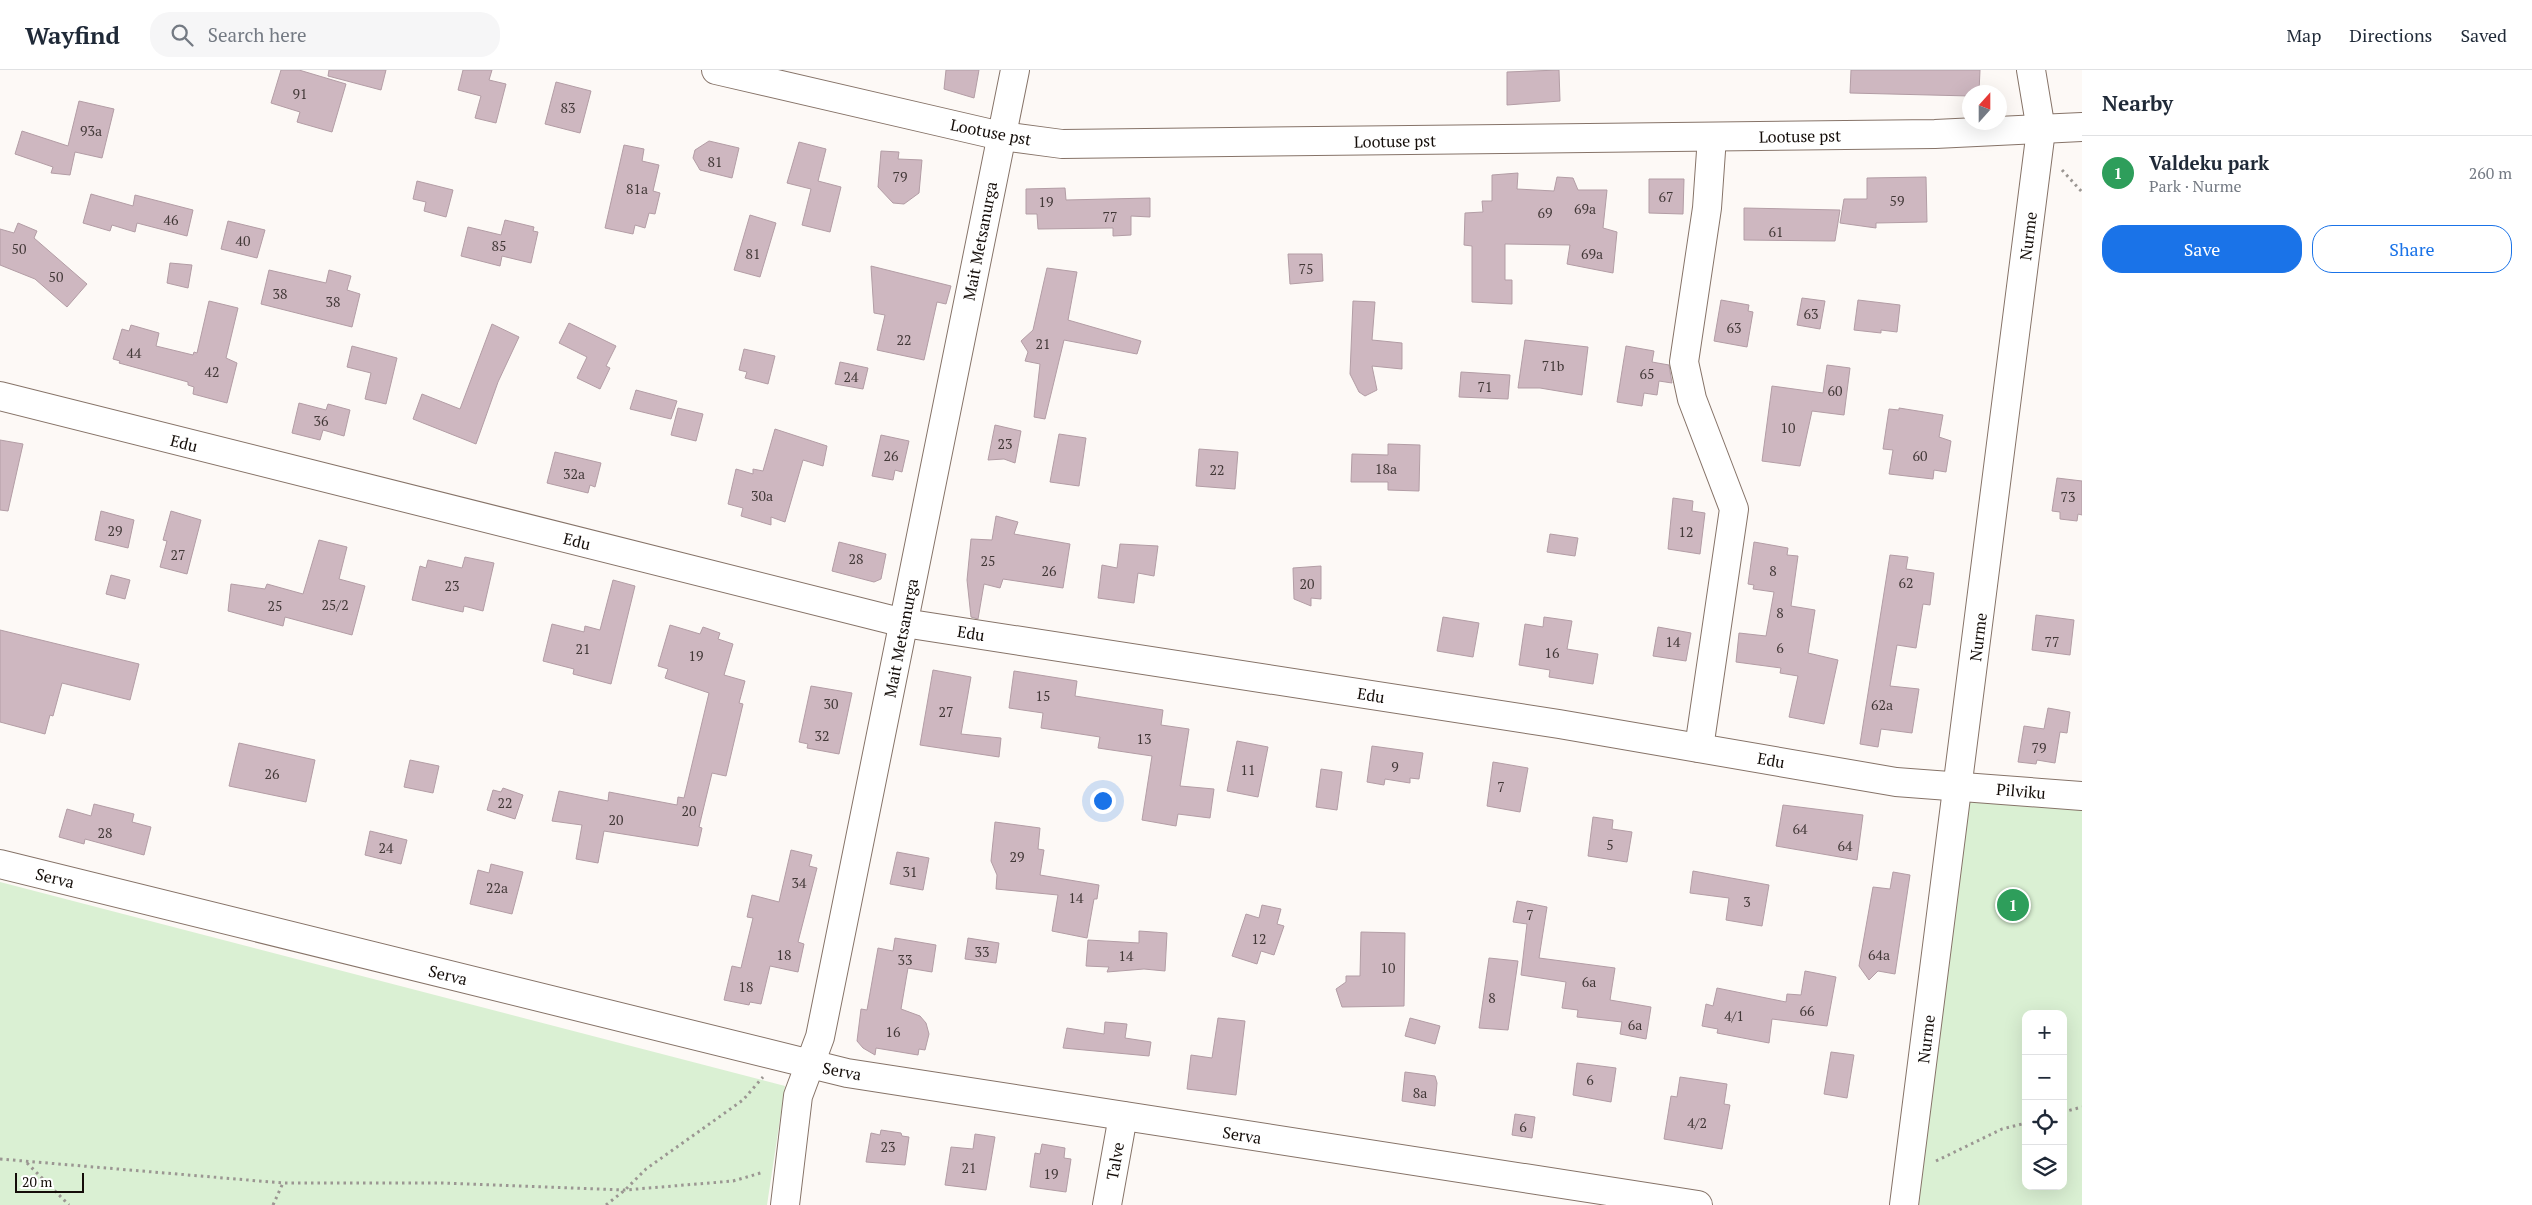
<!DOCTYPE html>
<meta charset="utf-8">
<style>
body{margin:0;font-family:"PT Serif",serif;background:#f6f6f7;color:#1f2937}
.controls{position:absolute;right:15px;bottom:15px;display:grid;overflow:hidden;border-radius:10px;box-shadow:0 5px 20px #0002}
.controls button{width:45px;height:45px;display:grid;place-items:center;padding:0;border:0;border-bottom:1px solid #e0e1e3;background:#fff;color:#1f2937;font:25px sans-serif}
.compass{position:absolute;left:1962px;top:15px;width:45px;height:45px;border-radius:50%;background:#fff;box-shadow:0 5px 20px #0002;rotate:21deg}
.scale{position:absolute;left:15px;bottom:12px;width:69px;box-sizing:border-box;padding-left:5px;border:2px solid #140d09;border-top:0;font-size:14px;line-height:18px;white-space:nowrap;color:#140d09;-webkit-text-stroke:4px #fff;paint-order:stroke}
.you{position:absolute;left:1102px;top:730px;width:18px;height:18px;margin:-12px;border:4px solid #fff;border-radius:50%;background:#1a73e8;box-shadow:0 0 0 8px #1a73e833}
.badge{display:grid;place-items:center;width:32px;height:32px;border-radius:50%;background:#1a73e8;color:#fff;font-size:16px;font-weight:700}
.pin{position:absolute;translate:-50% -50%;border:2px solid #fff;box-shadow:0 1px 5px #0006}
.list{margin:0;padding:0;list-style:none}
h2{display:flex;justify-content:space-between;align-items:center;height:65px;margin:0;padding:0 20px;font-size:21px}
h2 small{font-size:16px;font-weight:400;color:#747a83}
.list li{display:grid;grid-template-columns:32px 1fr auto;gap:15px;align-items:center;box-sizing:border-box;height:75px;padding:0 20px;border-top:1px solid #e0e1e3}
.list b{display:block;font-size:19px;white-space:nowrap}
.list p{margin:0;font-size:16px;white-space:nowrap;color:#747a83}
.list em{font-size:16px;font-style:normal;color:#747a83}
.actions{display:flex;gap:10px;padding:15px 20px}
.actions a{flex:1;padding:11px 0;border:1px solid #1a73e8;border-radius:20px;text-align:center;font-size:18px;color:#1a73e8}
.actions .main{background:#1a73e8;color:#fff}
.icon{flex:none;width:28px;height:28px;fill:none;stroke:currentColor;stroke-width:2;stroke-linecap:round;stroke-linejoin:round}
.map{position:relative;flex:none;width:2082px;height:1135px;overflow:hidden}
header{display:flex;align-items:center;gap:30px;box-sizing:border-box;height:70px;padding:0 25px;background:#fff;border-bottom:1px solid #e0e1e3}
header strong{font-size:24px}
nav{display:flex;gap:28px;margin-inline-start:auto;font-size:18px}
.search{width:350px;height:45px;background:#f6f6f7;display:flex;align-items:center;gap:12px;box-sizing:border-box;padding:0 18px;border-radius:20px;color:#747a83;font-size:19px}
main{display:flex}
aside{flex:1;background:#fff}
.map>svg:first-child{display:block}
</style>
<header>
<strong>Wayfind</strong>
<div class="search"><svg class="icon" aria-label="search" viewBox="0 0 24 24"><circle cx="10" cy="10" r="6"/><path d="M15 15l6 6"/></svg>Search here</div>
<nav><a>Map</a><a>Directions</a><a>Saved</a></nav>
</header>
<main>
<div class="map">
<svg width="2082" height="1135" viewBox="0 0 2082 1135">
<rect width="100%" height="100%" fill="#fdf9f6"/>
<g fill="#daf0d3" fill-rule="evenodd">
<path d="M 1959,715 L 2082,726 L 2082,1135 L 1904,1135 ZM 2026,944 L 2063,944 L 2063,1116 L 2026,1116 Z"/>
<polygon points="0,812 785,1016 767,1135 0,1135"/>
</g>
<g fill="#ceb7c0" stroke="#b39da5">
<polygon points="281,0 299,0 346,14 332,62 297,52 300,42 271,33"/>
<polygon points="329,0 386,0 381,20 328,6"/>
<polygon points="463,0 492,0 489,10 506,14 496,53 475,48 481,26 458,20"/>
<polygon points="946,0 979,0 974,28 944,19"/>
<polygon points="1559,0 1560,31 1507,35 1507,2"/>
<polygon points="1851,0 1980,0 1979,22 1970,22 1970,26 1850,23"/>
<polygon points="556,12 591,21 580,63 545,54"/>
<polygon points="79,31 114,39 102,88 75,82 70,105 51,103 53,97 15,84 22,61 68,76"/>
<polygon points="709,71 739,78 732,108 700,100 693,88 695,80"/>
<polygon points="799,72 826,79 818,111 841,117 830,162 802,155 811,119 787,113"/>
<polygon points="624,75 644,79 642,91 659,95 653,121 660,123 655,144 649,143 645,158 635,155 633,164 605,158"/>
<polygon points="881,81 899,82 898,89 922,90 919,123 904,134 893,133 878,117"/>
<polygon points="1518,103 1517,119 1554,121 1557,107 1573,108 1578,120 1607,120 1603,158 1617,162 1613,203 1567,194 1570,175 1505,174 1505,210 1512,210 1512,234 1472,232 1472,176 1464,175 1465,143 1483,142 1482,131 1492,131 1492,105"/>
<polygon points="1926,107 1927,152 1876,153 1876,158 1840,153 1844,129 1867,129 1867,108"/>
<polygon points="1649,109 1684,109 1683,144 1649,143"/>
<polygon points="417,111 453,120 446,147 424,141 426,132 413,129"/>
<polygon points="1065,118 1066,130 1150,128 1150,147 1131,146 1131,165 1113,166 1113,158 1038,159 1037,144 1026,144 1026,119"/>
<polygon points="91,124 133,136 135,125 193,140 187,166 137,153 135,162 112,155 110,161 83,153"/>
<polygon points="1744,138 1840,140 1835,171 1744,170"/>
<polygon points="750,145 776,153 760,207 734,200"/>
<polygon points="505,150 534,157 533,161 538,162 531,193 502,186 500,196 461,186 468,157 501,165"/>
<polygon points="228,151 265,160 257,188 221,179"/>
<polygon points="18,153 37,161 34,168 87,214 67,237 35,209 0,195 0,159 14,163"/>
<polygon points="1288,184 1322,184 1323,211 1290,214"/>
<polygon points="170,193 192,195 188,218 167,213"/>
<polygon points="871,196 951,216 946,234 937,232 924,290 877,280 885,245 874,243"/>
<polygon points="1047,198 1077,202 1068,250 1141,271 1137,284 1064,270 1045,349 1034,347 1040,294 1025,291 1028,282 1021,271 1033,260"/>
<polygon points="269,200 326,213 329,200 351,206 347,220 360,224 352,257 261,234"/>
<polygon points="1802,228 1825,231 1820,259 1797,255"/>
<polygon points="1721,230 1749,235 1748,241 1753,242 1747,277 1714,271"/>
<polygon points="1858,230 1900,235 1897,262 1881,260 1881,263 1854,260"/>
<polygon points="209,231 238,238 226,288 237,293 227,333 193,324 194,317 188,315 188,312 119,293 120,291 113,289 122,259 129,261 131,255 159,263 156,276 193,285 194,282 197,283"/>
<polygon points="1353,231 1375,232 1372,270 1402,273 1402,299 1372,296 1377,320 1365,326 1359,322 1350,304"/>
<polygon points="569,253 616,276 606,296 610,298 600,319 577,308 587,287 559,273"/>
<polygon points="492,254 519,267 498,312 476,374 413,349 422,324 460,339"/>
<polygon points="1525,270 1588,277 1582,325 1540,318 1518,318"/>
<polygon points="352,276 397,288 386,334 365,329 371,303 347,297"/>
<polygon points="1626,276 1654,281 1652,292 1669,295 1672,313 1659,311 1657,325 1644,323 1642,336 1617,332"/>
<polygon points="744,279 775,286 768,314 745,308 747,302 739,300"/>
<polygon points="840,292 868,298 863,319 835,314"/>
<polygon points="1827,295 1850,298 1844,345 1812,341 1800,396 1762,391 1772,316 1823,323"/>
<polygon points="1461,302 1510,305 1508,329 1459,327"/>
<polygon points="636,320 677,331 671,349 630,339"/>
<polygon points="299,333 326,340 328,334 350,340 344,366 323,360 320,370 292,363"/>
<polygon points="678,338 703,344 696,371 671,365"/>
<polygon points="1899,338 1943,345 1939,367 1951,371 1946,402 1934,400 1933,409 1889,404 1893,380 1883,379 1889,339 1899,340"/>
<polygon points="995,355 1021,361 1015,393 1004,389 988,390"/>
<polygon points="775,359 827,376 823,396 803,390 785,452 771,447 771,455 741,446 743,438 728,434 736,399 753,404 753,399 763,401"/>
<polygon points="1059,364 1086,368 1079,416 1050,412"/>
<polygon points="881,365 909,371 902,402 895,400 893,410 872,406"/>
<polygon points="0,370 23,374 8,441 0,440"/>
<polygon points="1388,374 1420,375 1419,421 1388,420 1388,412 1351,412 1352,384 1388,385"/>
<polygon points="1199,379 1238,382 1235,419 1196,416"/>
<polygon points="555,382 601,393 595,417 590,415 588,423 547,413"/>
<polygon points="2057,408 2082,411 2082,445 2078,444 2077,451 2060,449 2060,442 2052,441"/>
<polygon points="1673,428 1693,431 1692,441 1705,443 1700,484 1668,479"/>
<polygon points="101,441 134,450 128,478 95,470"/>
<polygon points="171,441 201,450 187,504 160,497 167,471 163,470"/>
<polygon points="996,446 1018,452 1014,464 1070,474 1063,518 1003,509 1000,518 984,514 978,549 971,547 967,510 971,469 992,470"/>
<polygon points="1550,464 1578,468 1575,486 1547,482"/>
<polygon points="319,470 347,477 339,509 365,516 352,565 285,547 283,556 228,541 231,514 265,519 267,514 303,524"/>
<polygon points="839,472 886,484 881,509 874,512 832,501"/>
<polygon points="1754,472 1788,478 1787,485 1798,486 1791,536 1815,540 1808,583 1838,590 1824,654 1789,647 1798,606 1780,603 1781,598 1736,592 1739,563 1766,566 1774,522 1753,519 1754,515 1748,514"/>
<polygon points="1120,474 1158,476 1154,506 1138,503 1134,533 1098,528 1102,495 1117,498"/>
<polygon points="1890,485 1908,487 1906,499 1934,503 1930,535 1923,534 1916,578 1897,575 1890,616 1919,619 1912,663 1881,659 1878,677 1860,674"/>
<polygon points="465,487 494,493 483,541 464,536 463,542 412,530 420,496 426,498 428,490 462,498"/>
<polygon points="1321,496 1321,529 1311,528 1311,536 1294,529 1293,498"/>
<polygon points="111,505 130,510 125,529 106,524"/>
<polygon points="613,510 635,516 611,614 573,604 574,599 543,591 552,554 584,562 585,556 600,560"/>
<polygon points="2036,545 2074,550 2070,585 2032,580"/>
<polygon points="1443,547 1479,553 1473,587 1437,581"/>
<polygon points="1544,547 1572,551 1567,579 1598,584 1593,614 1549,607 1550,600 1519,595 1525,554 1543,557"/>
<polygon points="670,555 700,564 703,557 720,563 718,569 733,574 724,605 745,611 739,633 743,634 726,706 712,703 699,757 702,758 698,776 604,761 598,793 576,789 582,755 552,751 559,721 608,731 609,722 677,735 678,727 684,728 709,623 665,608 668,599 658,596"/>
<polygon points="1658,557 1691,563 1686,591 1653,586"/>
<polygon points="0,560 139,594 130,630 62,613 53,646 50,645 45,664 0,652"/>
<polygon points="933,600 971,607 961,664 1001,668 999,687 920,675"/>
<polygon points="1014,601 1077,611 1075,626 1163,640 1161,655 1189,659 1180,716 1214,719 1210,748 1178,744 1176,756 1142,750 1152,686 1098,678 1100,667 1041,658 1043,643 1009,638"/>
<polygon points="811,616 852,623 839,684 807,678 808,674 799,672"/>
<polygon points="2048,638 2070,642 2067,663 2060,662 2055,693 2037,690 2036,694 2018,692 2024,656 2044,659"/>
<polygon points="1237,671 1268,677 1258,727 1227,721"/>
<polygon points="239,673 315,690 306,732 229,716"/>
<polygon points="1372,676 1423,683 1419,709 1410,708 1410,713 1385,709 1384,715 1367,712"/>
<polygon points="410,690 439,696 433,723 404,717"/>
<polygon points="1493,692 1528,698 1520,742 1487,736"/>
<polygon points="1321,699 1342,702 1337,740 1316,737"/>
<polygon points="503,718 523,725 515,749 487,740 493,720 501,722"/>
<polygon points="94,734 134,744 132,752 151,757 144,785 85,769 84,774 59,767 67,739 91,746"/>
<polygon points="1783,735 1863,745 1857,790 1776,776"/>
<polygon points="1593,747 1613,750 1612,759 1632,762 1627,792 1588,786"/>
<polygon points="995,752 1040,758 1038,779 1044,780 1040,805 1099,815 1097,829 1094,829 1087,868 1052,861 1058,825 996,819 997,805 991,791"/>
<polygon points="370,761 407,770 401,794 365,785"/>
<polygon points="791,780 812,785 809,796 817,798 798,872 804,874 798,902 770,896 761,934 750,932 749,935 724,930 732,896 741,898 753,848 747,847 752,825 779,832"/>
<polygon points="897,782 929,788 923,820 890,814"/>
<polygon points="491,794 523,802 512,844 470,834 478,800 489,803"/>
<polygon points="1693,801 1769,815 1762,856 1726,850 1729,828 1690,823"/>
<polygon points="1893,802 1910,805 1895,904 1878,901 1869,910 1859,896 1873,817 1890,819"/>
<polygon points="1517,831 1547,837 1539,888 1615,898 1610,930 1651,937 1646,969 1620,964 1622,952 1577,947 1578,940 1562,938 1566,912 1521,905 1527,854 1513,852"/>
<polygon points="1262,835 1281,839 1277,854 1284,856 1274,885 1261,881 1257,894 1232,886 1246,844 1259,848"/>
<polygon points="1139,861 1167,863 1165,901 1144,899 1107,902 1109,897 1086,896 1088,870 1139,873"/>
<polygon points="1361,862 1405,863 1404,936 1342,937 1336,919 1346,912 1346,906 1360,906"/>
<polygon points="895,868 936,875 932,902 908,898 901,939 920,946 926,953 929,964 925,980 919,979 918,985 876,978 875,985 863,978 857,971 861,939 867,940 878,878 893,881"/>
<polygon points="968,868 999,873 996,893 965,889"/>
<polygon points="1489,888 1518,891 1508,960 1479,958"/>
<polygon points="1805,901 1836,907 1827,956 1772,949 1769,973 1717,963 1718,959 1702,956 1706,934 1713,936 1717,918 1786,932 1787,924 1801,925"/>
<polygon points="1218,948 1245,951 1236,1025 1187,1019 1191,985 1212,988"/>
<polygon points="1410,948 1440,956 1435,974 1405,966"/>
<polygon points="1105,952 1127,954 1125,968 1151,972 1149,986 1063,978 1067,958 1104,964"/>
<polygon points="1831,982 1854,985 1847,1028 1824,1024"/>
<polygon points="1577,993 1616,998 1611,1032 1573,1025"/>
<polygon points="1405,1002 1435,1006 1437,1013 1435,1036 1402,1031"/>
<polygon points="1680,1007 1727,1014 1724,1034 1730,1035 1722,1079 1664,1069 1671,1026 1677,1027"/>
<polygon points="1515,1044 1535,1047 1532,1068 1512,1065"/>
<polygon points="881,1060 901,1063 902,1066 909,1067 905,1095 866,1092 871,1063 880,1065"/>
<polygon points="975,1064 995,1067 986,1120 945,1115 951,1077 973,1079"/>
<polygon points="1042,1074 1065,1078 1064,1088 1071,1089 1066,1122 1030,1117 1035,1083 1040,1084"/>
</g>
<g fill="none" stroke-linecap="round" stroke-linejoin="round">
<defs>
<g id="minor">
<polyline points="716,0 1001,66 1062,74 1935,64 2082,57"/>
<polyline points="0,326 904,553 1559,654 1896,712 2082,726"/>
<polyline points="1699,678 1734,439 1692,329 1684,292 1707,138 1712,67"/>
<polyline points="0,794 847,1003 1698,1135"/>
<polyline points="785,1135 798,1026 820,967 1015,0"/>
<polyline points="1107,1135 1123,1046"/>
<polyline points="1904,1135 2041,60 2031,0"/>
</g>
</defs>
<use href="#minor" stroke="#867368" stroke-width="30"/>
<g stroke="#9b9692" stroke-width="3" stroke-dasharray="2.5 4" stroke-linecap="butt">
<polyline points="2062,100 2082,122"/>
<polyline points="2063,1042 2082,1037"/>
<polyline points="0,1089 283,1113 442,1113 625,1120 733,1111 764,1102"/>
<polyline points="1936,1091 2002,1059 2026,1053"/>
<polyline points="27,1093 69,1135"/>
<polyline points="273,1135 283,1113"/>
<polyline points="606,1135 625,1120 646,1099 743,1030 763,1007"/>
</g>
<use href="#minor" stroke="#fff" stroke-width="28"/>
</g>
<g text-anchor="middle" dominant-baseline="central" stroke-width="5" stroke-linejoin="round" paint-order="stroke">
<g font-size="14" fill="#423837">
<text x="300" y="23">91</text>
<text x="568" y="37">83</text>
<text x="91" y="60">93a</text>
<text x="715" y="91">81</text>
<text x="900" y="106">79</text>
<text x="637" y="118">81a</text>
<text x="1666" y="126">67</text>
<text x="1897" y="130">59</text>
<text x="1046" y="131">19</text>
<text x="1585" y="138">69a</text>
<text x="1545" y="142">69</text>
<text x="1110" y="146">77</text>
<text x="171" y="149">46</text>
<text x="1776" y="161">61</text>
<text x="243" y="170">40</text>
<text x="499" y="175">85</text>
<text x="19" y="178">50</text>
<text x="753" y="183">81</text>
<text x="1592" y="183">69a</text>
<text x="1306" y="198">75</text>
<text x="56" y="206">50</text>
<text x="280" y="223">38</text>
<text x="333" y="231">38</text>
<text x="1811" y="243">63</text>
<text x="1734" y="257">63</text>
<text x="904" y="269">22</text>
<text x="1043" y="273">21</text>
<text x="134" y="282">44</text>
<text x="1553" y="295">71b</text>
<text x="212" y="301">42</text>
<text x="1647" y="303">65</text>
<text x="851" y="306">24</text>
<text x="1485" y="316">71</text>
<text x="1835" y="320">60</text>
<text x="321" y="350">36</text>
<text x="1788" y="357">10</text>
<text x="1005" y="373">23</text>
<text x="891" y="385">26</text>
<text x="1920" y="385">60</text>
<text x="1386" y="398">18a</text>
<text x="1217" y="399">22</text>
<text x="574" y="403">32a</text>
<text x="762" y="425">30a</text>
<text x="2068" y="426">73</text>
<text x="115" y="460">29</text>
<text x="1686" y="461">12</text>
<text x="178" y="484">27</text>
<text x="856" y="488">28</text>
<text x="988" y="490">25</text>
<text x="1049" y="500">26</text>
<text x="1773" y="500">8</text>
<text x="1906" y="512">62</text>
<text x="1307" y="513">20</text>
<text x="452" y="515">23</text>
<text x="335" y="534">25/2</text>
<text x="275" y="535">25</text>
<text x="1780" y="542">8</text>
<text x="1673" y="571">14</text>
<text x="2052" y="571">77</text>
<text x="1780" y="577">6</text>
<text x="583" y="578">21</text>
<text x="1552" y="582">16</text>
<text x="696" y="585">19</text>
<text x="1043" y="625">15</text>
<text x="831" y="633">30</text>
<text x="1882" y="634">62a</text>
<text x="946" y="641">27</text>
<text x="822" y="665">32</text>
<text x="1144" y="668">13</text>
<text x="2039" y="677">79</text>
<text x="1395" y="696">9</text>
<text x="1248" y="699">11</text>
<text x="272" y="703">26</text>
<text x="1501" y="716">7</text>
<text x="505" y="732">22</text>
<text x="689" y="740">20</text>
<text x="616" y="749">20</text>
<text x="1800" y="758">64</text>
<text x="105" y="762">28</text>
<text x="1610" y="774">5</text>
<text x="1845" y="775">64</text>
<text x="386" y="777">24</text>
<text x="1017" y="786">29</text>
<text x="910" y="801">31</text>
<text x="799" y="812">34</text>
<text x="497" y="817">22a</text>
<text x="1076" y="827">14</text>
<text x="1747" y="831">3</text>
<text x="1530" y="844">7</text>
<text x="1259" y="868">12</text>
<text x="982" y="881">33</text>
<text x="784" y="884">18</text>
<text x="1879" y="884">64a</text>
<text x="1126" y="885">14</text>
<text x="905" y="889">33</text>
<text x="1388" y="897">10</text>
<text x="1589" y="911">6a</text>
<text x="746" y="916">18</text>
<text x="1492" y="927">8</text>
<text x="1807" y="940">66</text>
<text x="1734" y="945">4/1</text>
<text x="1635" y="954">6a</text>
<text x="893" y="961">16</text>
<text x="1590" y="1009">6</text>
<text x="1420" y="1022">8a</text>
<text x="1697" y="1052">4/2</text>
<text x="1523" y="1056">6</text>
<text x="888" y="1076">23</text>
<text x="969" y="1097">21</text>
<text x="1051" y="1103">19</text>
</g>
<g font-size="16" fill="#140d09" stroke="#fff">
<text transform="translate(991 62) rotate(11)">Lootuse pst</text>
<text transform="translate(1800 66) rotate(-1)">Lootuse pst</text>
<text transform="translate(1395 71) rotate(-1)">Lootuse pst</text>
<text transform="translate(2028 166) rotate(-83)">Nurme</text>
<text transform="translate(980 171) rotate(-79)">Mait Metsanurga</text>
<text transform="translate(184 373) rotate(14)">Edu</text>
<text transform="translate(577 471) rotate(14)">Edu</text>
<text transform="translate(971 563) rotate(9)">Edu</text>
<text transform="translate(1978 567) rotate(-83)">Nurme</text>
<text transform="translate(901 568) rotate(-79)">Mait Metsanurga</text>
<text transform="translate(1371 625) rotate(9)">Edu</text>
<text transform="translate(1771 690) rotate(10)">Edu</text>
<text transform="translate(2021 721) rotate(5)">Pilviku</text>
<text transform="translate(55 808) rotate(14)">Serva</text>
<text transform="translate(448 905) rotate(14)">Serva</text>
<text transform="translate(1926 969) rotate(-83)">Nurme</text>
<text transform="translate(842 1001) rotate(11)">Serva</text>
<text transform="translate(1242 1065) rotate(9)">Serva</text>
<text transform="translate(1115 1091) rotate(-80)">Talve</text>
</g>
</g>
</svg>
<div class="controls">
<button>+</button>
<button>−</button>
<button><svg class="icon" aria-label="locate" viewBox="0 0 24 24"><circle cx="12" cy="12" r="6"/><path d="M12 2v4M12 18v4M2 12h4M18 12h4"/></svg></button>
<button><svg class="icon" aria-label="layers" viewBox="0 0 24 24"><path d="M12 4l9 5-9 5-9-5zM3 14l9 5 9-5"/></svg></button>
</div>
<svg class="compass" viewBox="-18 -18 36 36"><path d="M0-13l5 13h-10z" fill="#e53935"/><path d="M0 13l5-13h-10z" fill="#747a83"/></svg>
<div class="scale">20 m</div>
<div class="you"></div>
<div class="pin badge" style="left:2013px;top:835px;background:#2e9e5b">1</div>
</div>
<aside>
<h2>Nearby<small></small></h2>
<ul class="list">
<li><span class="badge" style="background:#2e9e5b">1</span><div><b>Valdeku park</b><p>Park · Nurme</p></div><em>260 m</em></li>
</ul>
<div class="actions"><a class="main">Save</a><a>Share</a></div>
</aside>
</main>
